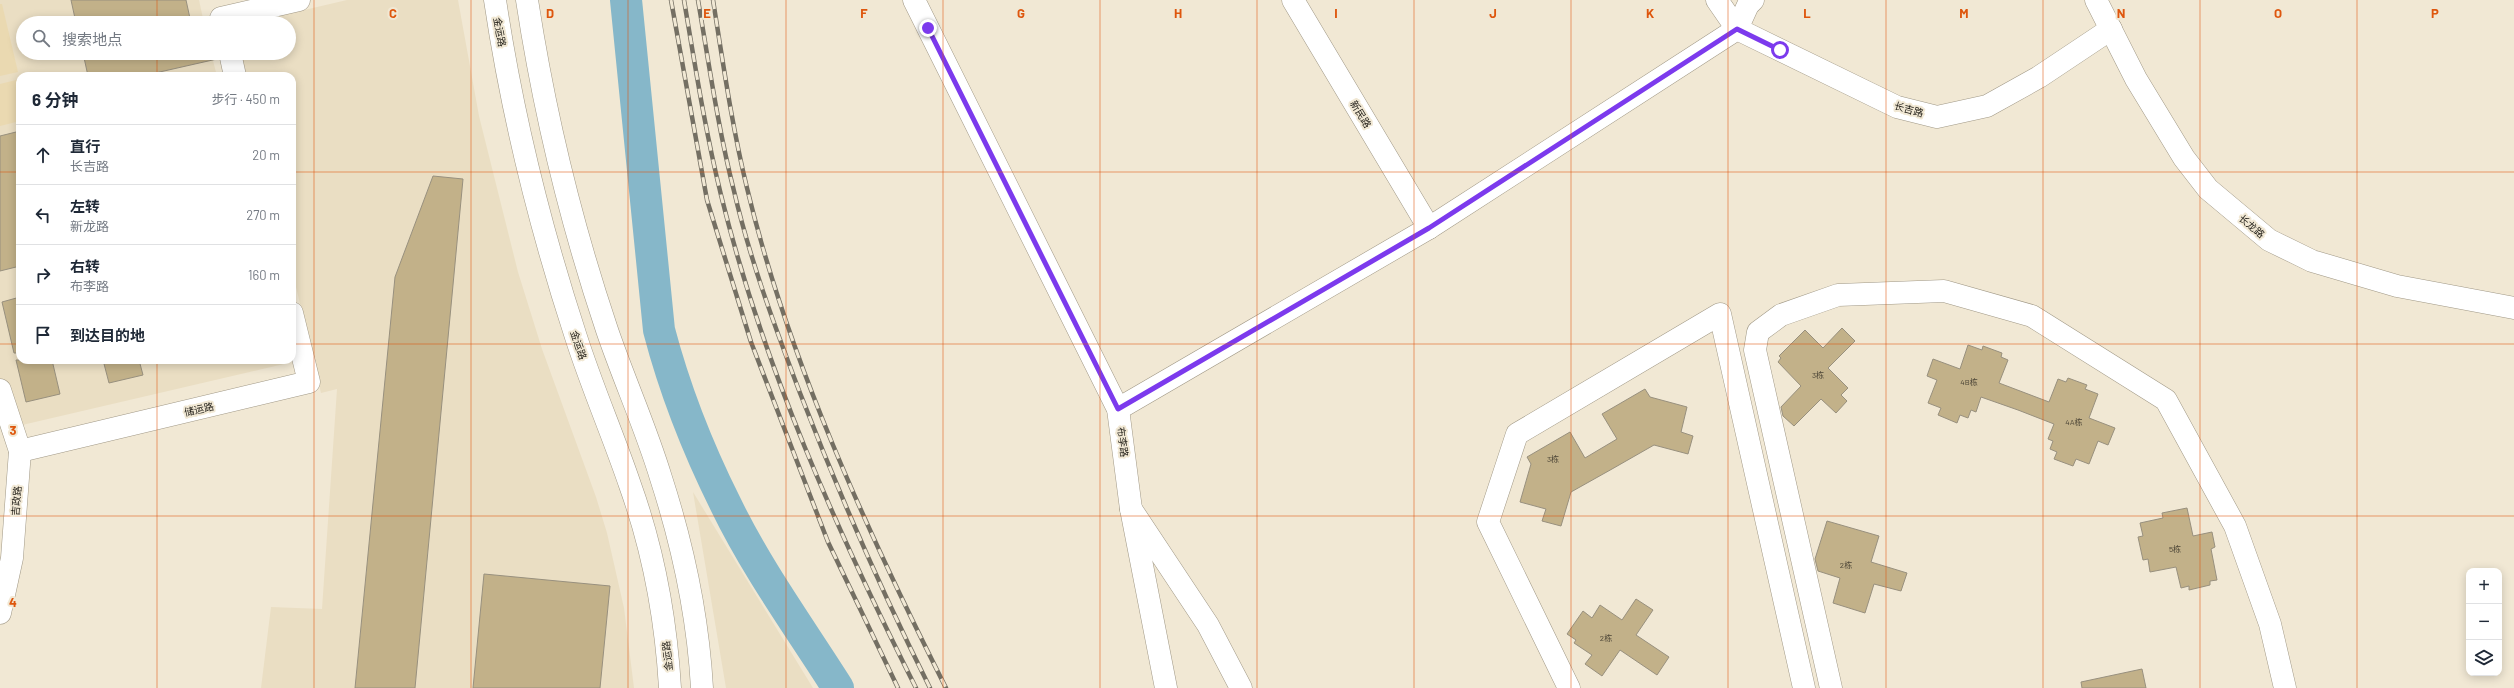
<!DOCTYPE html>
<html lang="zh">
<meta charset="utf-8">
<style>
body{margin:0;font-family:Barlow,"Noto Sans SC",sans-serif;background:#f2f2f3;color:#1f2937}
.controls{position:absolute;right:12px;bottom:12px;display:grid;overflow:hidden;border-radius:8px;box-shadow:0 2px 10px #0003}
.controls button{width:36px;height:36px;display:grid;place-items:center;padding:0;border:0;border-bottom:1px solid #e0e1e3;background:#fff;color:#1f2937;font:20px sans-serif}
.stop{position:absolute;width:12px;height:12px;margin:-9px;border:3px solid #7c3aed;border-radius:50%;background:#fff}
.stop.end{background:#7c3aed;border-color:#fff;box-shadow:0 1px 4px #0008}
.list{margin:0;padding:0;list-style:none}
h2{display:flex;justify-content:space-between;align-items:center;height:52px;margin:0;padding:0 16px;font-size:17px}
h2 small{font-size:13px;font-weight:400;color:#747a83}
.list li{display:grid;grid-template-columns:26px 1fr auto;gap:12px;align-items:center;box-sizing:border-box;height:60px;padding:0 16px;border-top:1px solid #e0e1e3}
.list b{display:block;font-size:15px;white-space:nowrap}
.list p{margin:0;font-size:13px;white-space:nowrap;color:#747a83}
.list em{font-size:13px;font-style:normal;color:#747a83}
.icon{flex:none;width:22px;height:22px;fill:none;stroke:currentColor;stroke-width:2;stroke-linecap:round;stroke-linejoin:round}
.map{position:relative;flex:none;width:2514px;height:688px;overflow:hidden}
.search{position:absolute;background:#fff;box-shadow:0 2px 10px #0003;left:16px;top:16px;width:280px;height:44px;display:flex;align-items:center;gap:10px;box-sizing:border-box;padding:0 14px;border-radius:22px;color:#747a83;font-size:15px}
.panel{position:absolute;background:#fff;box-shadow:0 2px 10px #0003;left:16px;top:72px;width:280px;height:292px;border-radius:12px}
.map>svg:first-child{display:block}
</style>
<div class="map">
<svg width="2514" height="688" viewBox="0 0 2514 688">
<rect width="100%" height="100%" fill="#f1e8d4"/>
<g fill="#eadec3">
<polygon points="0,0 199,0 204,23 23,23 23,53 211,53 217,76 20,76 20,360 283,360 284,364 5,429 0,407"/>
<polygon points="347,0 458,0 479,116 518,272 542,349 596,497 607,533 624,608 634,688 261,688 271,607 322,609 337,389 321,393 292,270 292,76 247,76 241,53 289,53 289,23 249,23"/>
<polygon points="693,492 813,688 726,688"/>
</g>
<g fill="#ead9b1">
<polygon points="0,4 2,4 18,72 0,76"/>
<polygon points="20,79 20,121 0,126 0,84"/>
</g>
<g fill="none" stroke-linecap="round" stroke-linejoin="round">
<path stroke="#86b7c9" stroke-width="32" d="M 626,0 L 659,330 C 675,391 698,449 726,505 C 757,569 800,628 838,688"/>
</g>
<g fill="#c2b189" stroke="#98907e">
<polygon points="71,0 186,0 191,23 76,23"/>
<polygon points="83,53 216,53 217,59 142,76 88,76"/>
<polygon points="20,131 20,266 0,271 0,136"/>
<polygon points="433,176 463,179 415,688 355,688 395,277"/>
<polygon points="20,297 20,353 14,353 2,302"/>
<polygon points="1842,328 1855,341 1828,368 1848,388 1841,395 1847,401 1836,413 1821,399 1794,426 1783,416 1781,407 1801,386 1778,362 1781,358 1779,356 1805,330 1823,348"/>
<polygon points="1968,345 1982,350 1983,346 2002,353 2001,357 2008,360 1999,383 2049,402 2058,379 2066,382 2068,378 2087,385 2085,389 2098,394 2089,418 2115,428 2108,445 2098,441 2089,464 2076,459 2073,466 2054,459 2057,452 2050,449 2053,441 2048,439 2054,424 2018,410 1981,397 1976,412 1971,410 1968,418 1960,415 1957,423 1938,415 1941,408 1928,403 1937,380 1927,376 1933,359 1960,369"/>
<polygon points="16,360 52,360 60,394 26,402"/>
<polygon points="103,360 139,360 143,375 109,383"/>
<polygon points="1645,389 1650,397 1687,407 1681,432 1693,436 1688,454 1654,445 1612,469 1571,492 1561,526 1542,521 1546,509 1520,502 1531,464 1527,457 1570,432 1585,458 1617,439 1602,414"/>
<polygon points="2187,508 2193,536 2212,532 2215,547 2211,549 2217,580 2210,581 2210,585 2189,590 2189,586 2181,588 2176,567 2150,572 2148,559 2143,560 2138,537 2143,536 2140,523 2163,518 2162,513"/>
<polygon points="1827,521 1879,536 1871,562 1907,573 1901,591 1874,584 1865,613 1833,603 1840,578 1818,571 1815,559"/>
<polygon points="484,574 610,586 600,688 473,688"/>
<polygon points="1636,599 1653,610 1636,635 1669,657 1657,675 1620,650 1602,676 1585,664 1592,655 1574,643 1576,640 1567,634 1583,611 1592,618 1600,605 1622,620"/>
<polygon points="2142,669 2146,688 2082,688 2081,682"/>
</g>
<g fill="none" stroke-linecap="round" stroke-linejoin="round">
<defs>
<g id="minor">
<polyline points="1293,0 1429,228"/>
<polyline points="1717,0 1737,29 1897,107 1937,117 1987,106 2039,77 2111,29"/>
<polyline points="2096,0 2136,79 2184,158 2208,189 2269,240 2312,261 2397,286 2514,308"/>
<polyline points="221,18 299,0"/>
<polyline points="230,53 235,76"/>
<polyline points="0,390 20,451 12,558 0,613"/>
<polyline points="1118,409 1429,228 1737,29 1748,5 1753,0"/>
<polyline points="20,451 309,382 292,313"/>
<polyline points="1131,509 1208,625 1241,688"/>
<polyline points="1569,688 1488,522 1517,434 1720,314 1804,688"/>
<polyline points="1831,688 1755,350 1758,332 1781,315 1838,295 1944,291 2032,316 2166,400 2235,526 2270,624 2285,688"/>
</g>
<g id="major">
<path d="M 495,0 C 512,114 540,227 576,337 C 592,387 613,435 630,485 C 653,549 666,620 670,688"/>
<path d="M 527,0 C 544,111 571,223 607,330 C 624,380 646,428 661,478 C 683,546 698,617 702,688"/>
<polyline points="914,0 1118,409 1131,509 1166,688"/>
</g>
</defs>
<use href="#minor" stroke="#a09886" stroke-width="23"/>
<use href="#major" stroke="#a09886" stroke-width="23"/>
<use href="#minor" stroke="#fff" stroke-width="22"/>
<use href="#major" stroke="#fff" stroke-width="22"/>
<defs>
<g id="rail">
<polyline points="671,0 707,200 751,342 828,542 898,688"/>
<path d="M 684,0 C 695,65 705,130 721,195 C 763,366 837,531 916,688"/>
<path d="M 698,0 C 709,64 718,128 734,191 C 750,260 775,327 800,393 C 839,494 882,592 930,688"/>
<path d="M 713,0 C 723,63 732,126 747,188 C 788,359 867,531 946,688"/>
</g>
</defs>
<use href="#rail" stroke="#746f63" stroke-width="4.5"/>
<use href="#rail" stroke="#f1e8d4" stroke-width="3" stroke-dasharray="9" stroke-linecap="butt"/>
</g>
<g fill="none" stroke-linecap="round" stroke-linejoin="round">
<polyline stroke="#7c3aed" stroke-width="5" points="928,28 1118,409 1429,228 1737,29 1780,50"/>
</g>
<path fill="none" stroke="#de560d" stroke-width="1" stroke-opacity="0.55" d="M 157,0 L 157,23M 314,0 L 314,688M 471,0 L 471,688M 628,0 L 628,688M 786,0 L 786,688M 943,0 L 943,688M 1100,0 L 1100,688M 1257,0 L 1257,688M 1414,0 L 1414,688M 1571,0 L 1571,688M 1728,0 L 1728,688M 1886,0 L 1886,688M 2043,0 L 2043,688M 2200,0 L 2200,688M 2357,0 L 2357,688M 157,53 L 157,76M 0,172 L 20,172M 292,172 L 2514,172M 0,344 L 20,344M 292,344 L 2514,344M 157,360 L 157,688M 0,516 L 2514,516"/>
<g text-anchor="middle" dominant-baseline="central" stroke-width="4" stroke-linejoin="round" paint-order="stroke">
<g font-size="8" fill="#4d4637">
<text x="1818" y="375">3栋</text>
<text x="1969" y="382">4B栋</text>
<text x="2074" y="422">4A栋</text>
<text x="1553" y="459">3栋</text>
<text x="2175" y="549">5栋</text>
<text x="1846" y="565">2栋</text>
<text x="1606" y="638">2栋</text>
</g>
<g font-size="10" fill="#26231c" stroke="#f1e8d4">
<text transform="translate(500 32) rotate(80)">金运路</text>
<text transform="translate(1909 109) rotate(16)">长吉路</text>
<text transform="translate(1361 114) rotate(59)">新民路</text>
<text transform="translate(2252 226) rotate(40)">长龙路</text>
<text transform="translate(579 345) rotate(71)">金运路</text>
<text transform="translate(199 409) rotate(-13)">储运路</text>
<text transform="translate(1123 442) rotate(83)">布李路</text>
<text transform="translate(16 501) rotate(-85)">吉政路</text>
<text transform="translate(667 656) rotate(-96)">金运路</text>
</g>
</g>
<g font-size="13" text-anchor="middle" font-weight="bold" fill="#de560d" stroke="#f1e8d4" stroke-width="4" stroke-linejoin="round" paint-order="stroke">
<text x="393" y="18">C</text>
<text x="550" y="18">D</text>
<text x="707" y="18">E</text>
<text x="864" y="18">F</text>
<text x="1021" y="18">G</text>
<text x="1178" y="18">H</text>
<text x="1336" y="18">I</text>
<text x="1493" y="18">J</text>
<text x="1650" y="18">K</text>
<text x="1807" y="18">L</text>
<text x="1964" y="18">M</text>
<text x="2121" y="18">N</text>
<text x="2278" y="18">O</text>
<text x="2435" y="18">P</text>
<text x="13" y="435">3</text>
<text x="13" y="607">4</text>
</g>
</svg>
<div class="controls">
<button>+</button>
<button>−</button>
<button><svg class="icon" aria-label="layers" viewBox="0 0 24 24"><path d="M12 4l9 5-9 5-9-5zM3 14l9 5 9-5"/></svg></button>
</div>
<div class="stop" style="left:1780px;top:50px"></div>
<div class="stop end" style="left:928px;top:28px"></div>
<div class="search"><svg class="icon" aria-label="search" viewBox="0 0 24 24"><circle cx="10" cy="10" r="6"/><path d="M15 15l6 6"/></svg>搜索地点</div>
<section class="panel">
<h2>6 分钟<small>步行 · 450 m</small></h2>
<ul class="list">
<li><svg class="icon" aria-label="ahead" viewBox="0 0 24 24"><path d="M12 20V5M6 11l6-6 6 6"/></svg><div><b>直行</b><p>长吉路</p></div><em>20 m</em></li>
<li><svg class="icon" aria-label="left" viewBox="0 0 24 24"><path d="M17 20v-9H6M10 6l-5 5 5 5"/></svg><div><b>左转</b><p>新龙路</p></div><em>270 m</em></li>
<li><svg class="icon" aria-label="right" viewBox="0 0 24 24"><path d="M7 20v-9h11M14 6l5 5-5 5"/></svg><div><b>右转</b><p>布李路</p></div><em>160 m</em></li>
<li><svg class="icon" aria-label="arrive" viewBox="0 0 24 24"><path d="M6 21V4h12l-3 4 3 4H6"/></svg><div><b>到达目的地</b></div></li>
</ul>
</section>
</div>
